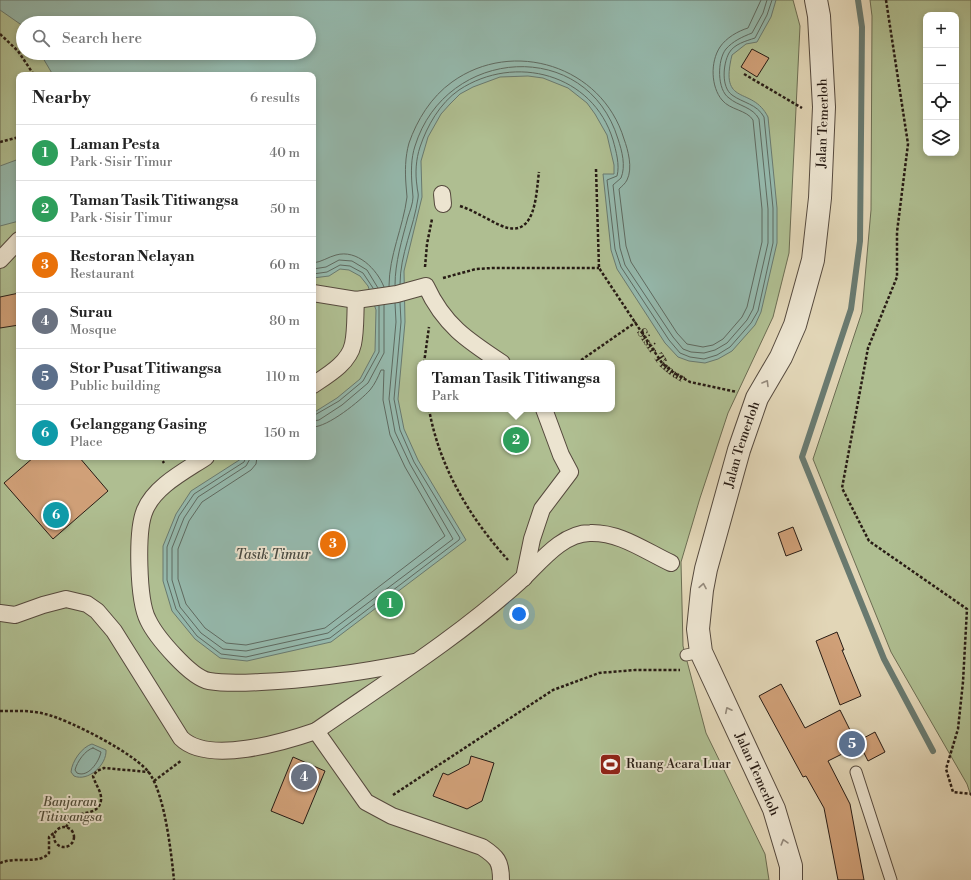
<!DOCTYPE html>
<meta charset="utf-8">
<style>
body{margin:0;font-family:"Libre Bodoni",serif;background:#f2f2f2;color:#222}
.controls{position:absolute;right:12px;top:12px;display:grid;overflow:hidden;border-radius:8px;box-shadow:0 2px 6px #0003}
.controls button{width:36px;height:36px;display:grid;place-items:center;padding:0;border:0;border-bottom:1px solid #e0e0e0;background:#fff;color:#222;font:20px sans-serif}
.you{position:absolute;left:519px;top:614px;width:14px;height:14px;margin:-10px;border:3px solid #fff;border-radius:50%;background:#1a73e8;box-shadow:0 0 0 6px #1a73e833}
.badge{display:grid;place-items:center;width:26px;height:26px;border-radius:50%;background:#db2777;color:#fff;font-size:13px;font-weight:700}
.pin{position:absolute;translate:-50% -50%;border:2px solid #fff;box-shadow:0 1px 4px #0006}
.popup{position:absolute;left:417px;top:360px;width:198px;height:52px;box-sizing:border-box;display:grid;place-content:center;border-radius:8px;background:#fff;filter:drop-shadow(0 1px 3px #0005);font-size:13px;white-space:nowrap;color:#767676}
.popup b{font-size:15px;color:#222}
.popup::after{content:'';position:absolute;left:50%;top:100%;margin-left:-8px;border:8px solid transparent;border-top-color:#fff}
.list{margin:0;padding:0;list-style:none}
h2{display:flex;justify-content:space-between;align-items:center;height:52px;margin:0;padding:0 16px;font-size:17px}
h2 small{font-size:13px;font-weight:400;color:#767676}
.list li{display:grid;grid-template-columns:26px 1fr auto;gap:12px;align-items:center;box-sizing:border-box;height:56px;padding:0 16px;border-top:1px solid #e0e0e0}
.list b{display:block;font-size:15px;white-space:nowrap}
.list p{margin:0;font-size:13px;white-space:nowrap;color:#767676}
.list em{font-size:13px;font-style:normal;color:#767676}
.icon{flex:none;width:22px;height:22px;fill:none;stroke:currentColor;stroke-width:2;stroke-linecap:round;stroke-linejoin:round}
.map{position:relative;flex:none;width:971px;height:880px;overflow:hidden}
.search{position:absolute;background:#fff;box-shadow:0 2px 6px #0003;left:16px;top:16px;width:300px;height:44px;display:flex;align-items:center;gap:10px;box-sizing:border-box;padding:0 14px;border-radius:22px;color:#767676;font-size:15px}
.panel{position:absolute;background:#fff;box-shadow:0 2px 6px #0003;left:16px;top:72px;width:300px;height:388px;border-radius:8px}
.map>svg:first-child{display:block}
</style>
<div class="map">
<svg width="971" height="880" viewBox="0 0 971 880">
<rect width="100%" height="100%" fill="#e2d6b7"/>
<filter id="stains"><feTurbulence type="fractalNoise" baseFrequency=".005" numOctaves="4"/><feColorMatrix values="0 0 0 0 .2 0 0 0 0 .09 0 0 0 0 .02 0 0 0 .5 -.17"/></filter>
<radialGradient id="worn" r=".72"><stop offset=".6" stop-color="#630" stop-opacity="0"/><stop offset="1" stop-color="#630" stop-opacity=".3"/></radialGradient>
<g fill="#afbe91" stroke="#6c6d53" fill-rule="evenodd">
<path d="M 0,0 L 793,0 L 800,26 L 789,253 L 773,317 L 728,413 L 700,498 L 681,562 L 683,646 L 706,733 L 765,854 L 769,880 L 0,880 ZM 23,23 L 309,23 L 309,53 L 23,53 ZM 19,75 L 313,75 L 313,457 L 19,457 ZM 420,363 L 612,363 L 612,409 L 420,409 Z"/>
<path d="M 870,0 L 971,0 L 971,796 L 967,784 L 891,652 L 813,459 L 862,312 L 871,210 L 872,16 ZM 926,15 L 956,15 L 956,153 L 926,153 Z"/>
</g>
<g fill="#95b9ad" stroke="#697a70">
<path d="M 0,0 L 776,0 L 771,17 L 757,42 L 746,44 L 732,55 C 719,108 752,85 768,117 L 777,208 L 777,243 L 761,312 L 755,325 L 732,351 L 718,359 L 705,363 L 689,361 L 678,357 L 665,343 L 617,269 L 611,250 L 603,174 L 614,174 L 614,165 L 607,135 L 595,114 L 587,103 L 568,88 L 543,78 L 528,76 L 500,77 L 473,87 L 460,94 L 450,104 L 441,114 L 428,137 L 421,161 L 422,197 L 404,271 L 405,322 L 398,399 L 404,429 L 418,460 L 466,540 L 331,642 L 247,661 L 220,658 L 195,639 L 172,611 L 163,581 L 163,546 L 176,514 L 191,491 L 244,457 L 313,457 L 313,413 L 337,398 L 360,379 L 375,351 L 376,310 L 368,286 L 360,276 L 349,270 L 340,269 L 329,276 L 313,278 L 313,75 L 53,75 L 40,53 L 309,53 L 309,23 L 23,23 L 23,26 L 0,10 Z"/>
<polygon points="19,159 19,221 0,226 0,166"/>
<path d="M 92,744 L 106,750 C 107,765 88,782 74,776 L 71,772 C 72,761 82,747 92,744 Z"/>
</g>
<g fill="none" stroke-linecap="round" stroke-linejoin="round">
<g stroke="#5e6a61" stroke-width="1">
<path d="M 313,263 C 322,262 328,257 336,255 C 357,249 377,269 384,287"/>
<polyline points="313,269 326,267 339,260 352,261 367,270 378,288"/>
<polyline points="313,274 327,272 340,265 350,266 363,273 373,288"/>
<path d="M 400,284 C 400,254 414,227 418,198 C 419,194 417,190 417,186 C 415,173 416,159 420,147 C 427,126 440,103 459,90 C 515,53 593,74 613,140 C 616,151 620,165 617,176 L 607,180 L 615,249 L 621,267 L 669,340 L 680,353 L 690,357 L 704,359 L 717,355 L 730,347 L 751,323 L 758,311 L 773,243 L 773,208 L 764,117 C 757,104 743,103 732,95 C 721,87 723,64 729,53 C 734,44 746,41 755,38 L 767,15 L 772,0"/>
<path d="M 395,285 C 395,262 402,240 408,217 C 410,211 413,203 413,197 C 413,193 412,189 412,185 C 411,172 411,158 415,146 C 446,46 587,37 618,139 C 622,151 626,166 621,178 L 613,185 L 620,248 L 625,265 L 673,337 L 683,349 L 691,352 L 704,353 L 715,350 L 727,343 L 747,320 L 753,309 L 768,243 L 768,209 L 759,119 C 753,107 738,106 729,98 C 717,90 717,60 726,49 C 733,41 742,37 752,33 L 763,13 L 767,0"/>
<path d="M 389,286 C 389,255 403,228 407,197 C 407,193 406,189 406,185 C 405,172 405,157 409,143 C 417,120 431,97 452,82 C 513,38 602,66 624,139 C 628,150 633,168 627,180 C 625,184 622,186 619,189 L 626,246 L 631,262 L 677,333 L 687,344 L 703,347 L 713,345 L 723,339 L 742,317 L 747,307 L 762,242 L 762,209 L 753,120 C 747,110 730,110 722,100 C 711,87 710,62 720,47 C 726,38 738,31 748,28 L 761,0"/>
<polyline points="313,416 339,401 363,381 379,352 379,306"/>
<polyline points="313,421 319,420 342,405 368,383 384,353 384,305"/>
<polyline points="246,457 244,462 194,494 179,516 167,547 167,580 176,609 197,636 221,654 246,657 330,638 459,540 460,538 414,462 400,430 394,399 401,322 400,302"/>
<polyline points="251,457 246,466 198,497 184,518 172,548 172,580 180,607 201,633 223,649 246,651 328,633 453,539 410,464 395,432 389,399 396,322 395,303"/>
<path d="M 257,457 L 256,464 L 251,470 L 202,502 L 189,521 L 178,549 L 178,579 L 186,604 L 205,628 L 226,643 L 246,645 L 325,628 L 445,536 L 405,467 L 390,435 L 383,400 L 384,370 L 381,370 C 378,377 375,384 370,390 C 360,401 328,427 313,427"/>
<path d="M 93,748 L 101,752 C 99,762 88,778 77,773 L 75,770 C 77,762 85,750 93,748 Z"/>
</g>
<polyline stroke="#697a70" stroke-width="6" points="858,0 862,27 860,241 851,309 802,457 884,659 933,751"/>
</g>
<g fill="#d0a078" stroke="#281c15">
<polygon points="752,49 769,58 757,77 741,67"/>
<polygon points="19,293 19,325 0,328 0,297"/>
<polygon points="34,457 79,457 108,491 53,539 4,483"/>
<polygon points="793,527 802,550 786,556 778,533"/>
<polygon points="837,632 844,650 842,650 861,696 840,705 816,641"/>
<polygon points="781,684 805,728 840,710 858,746 828,761 850,804 864,880 838,880 824,808 806,776 803,777 759,696"/>
<polygon points="875,732 885,752 868,761 858,741"/>
<polygon points="471,756 494,763 482,801 467,809 433,796 443,773 448,775 469,764"/>
<polygon points="293,757 325,771 303,824 271,811"/>
</g>
<g fill="none" stroke-linecap="round" stroke-linejoin="round">
<defs>
<g id="service">
<polyline points="686,655 701,652"/>
<polyline points="856,772 891,880"/>
</g>
<g id="pedestrian">
<polyline points="442,194 443,204"/>
<polyline points="0,260 19,240"/>
<path d="M 313,293 L 356,300 L 397,294 L 426,286 C 444,325 467,340 502,363"/>
<path d="M 313,385 C 328,375 349,363 353,344 C 356,330 355,314 356,300"/>
<path d="M 206,457 C 185,471 155,486 145,510 C 136,530 138,601 148,620 C 156,637 191,678 209,681 C 226,684 244,683 261,682 C 313,680 363,672 414,662"/>
<polyline points="524,578 532,539 542,509 570,472 561,455 544,409"/>
<path d="M 0,613 L 15,615 L 43,605 L 66,599 L 87,604 L 97,611 L 114,631 L 181,738 C 208,765 284,742 316,731 L 366,802 L 392,816 L 482,847 C 497,857 501,861 501,880"/>
<path d="M 316,731 C 385,683 457,638 519,582 C 538,565 561,533 590,533 C 620,532 645,551 671,563"/>
</g>
<g id="tertiary">
<path id="s2" d="M 791,880 L 791,866 L 774,809 L 701,652 L 698,629 L 702,590 L 706,569 L 739,450 L 757,398 L 781,357 L 795,325 L 813,260 L 820,198 L 824,107 L 819,16 L 816,0"/>
</g>
</defs>
<use href="#service" stroke="#564a3e" stroke-width="13"/>
<use href="#pedestrian" stroke="#564a3e" stroke-width="18"/>
<use href="#tertiary" stroke="#564a3e" stroke-width="24"/>
<g stroke="#281c15" stroke-width="2.5" stroke-dasharray="3 2" stroke-linecap="butt">
<polyline points="886,0 908,144 897,232 897,277 868,348 842,488 869,541 967,609 963,682 958,729 946,769 953,792 971,794"/>
<polyline points="0,34 18,51 34,75"/>
<polyline points="744,74 802,108"/>
<polyline points="0,142 19,137"/>
<path id="s1" d="M 596,169 L 599,268 L 652,348 L 662,363 L 674,373 L 690,382 L 737,392"/>
<path d="M 460,206 C 475,211 488,220 502,226 C 536,240 536,194 539,172"/>
<polyline points="425,267 427,244 432,219"/>
<polyline points="443,278 476,269 492,268 599,268"/>
<polyline points="424,363 429,327"/>
<polyline points="577,363 636,322"/>
<path d="M 429,409 C 439,466 469,517 508,560"/>
<polyline points="160,457 164,463"/>
<path d="M 0,711 C 15,711 31,710 45,714 C 68,719 138,755 150,774 C 165,797 171,851 174,880"/>
<polyline points="154,781 182,760"/>
<polyline points="393,795 553,690 599,673 635,670 680,670"/>
<path d="M 66,827 C 68,824 70,820 74,817 C 83,811 99,815 101,800 C 102,792 95,784 93,776 L 97,771 L 104,768 L 149,772"/>
<circle cx="64" cy="837" r="10"/>
<path d="M 0,863 C 16,856 40,865 49,853 L 49,837 L 55,832"/>
</g>
<use href="#service" stroke="#ece4d0" stroke-width="11"/>
<use href="#pedestrian" stroke="#ece4d0" stroke-width="16"/>
<use href="#tertiary" stroke="#ece4d0" stroke-width="22"/>
</g>
<defs><path id="oneway-chevron" d="M-2-3.5L2.5 0L-2 3.5" fill="none" stroke-width="1.6" stroke-linecap="round" stroke-linejoin="round"/></defs>
<g stroke="#948a7c">
<use href="#oneway-chevron" transform="translate(766 383) rotate(-59)"/>
<use href="#oneway-chevron" transform="translate(703 586) rotate(-80)"/>
<use href="#oneway-chevron" transform="translate(728 710) rotate(-116)"/>
<use href="#oneway-chevron" transform="translate(784 842) rotate(-106)"/>
</g>
<defs>
<symbol id="stadium-square" viewBox="-11 -11 22 22"><rect x="-9" y="-9" width="18" height="18" rx="4" fill="#8f2418" stroke="#ece4d0"/><path d="M0-5a6.5 5 0 1 0 0 10a6.5 5 0 1 0 0-10ZM-3.5-1.8h7v3.6h-7Z" fill="#fff"/></symbol>
</defs>
<g fill-rule="evenodd">
<use href="#stadium-square" x="598" y="752" width="25" height="25"/>
</g>
<g text-anchor="middle" dominant-baseline="central" stroke-width="4" stroke-linejoin="round" paint-order="stroke">
<g font-size="13" fill="#281c15" stroke="#ece4d0">
<text stroke="none"><textPath href="#s2" startOffset="796">Jalan Temerloh</textPath></text>
<text stroke="none"><textPath href="#s1" startOffset="207">Sisir Timur</textPath></text>
<text stroke="none"><textPath href="#s2" startOffset="460">Jalan Temerloh</textPath></text>
<text transform="translate(757 774) rotate(66)">Jalan Temerloh</text>
</g>
<g font-size="13" fill="#281c15" stroke="#ece4d0" text-anchor="start">
<text x="626" y="764">Ruang Acara Luar</text>
</g>
<g font-size="13" font-style="italic" fill="#504d3a" stroke="#ece4d0">
<text x="70" y="802">Banjaran<tspan x="70" dy="15">Titiwangsa</tspan></text>
</g>
<g font-size="14" font-style="italic" fill="#494b43" stroke="#ece4d0">
<text x="273" y="555">Tasik Timur</text>
</g>
</g>
<rect width="100%" height="100%" filter="url(#stains)"/>
<rect width="100%" height="100%" fill="url(#worn)"/>
</svg>
<div class="controls">
<button>+</button>
<button>−</button>
<button><svg class="icon" aria-label="locate" viewBox="0 0 24 24"><circle cx="12" cy="12" r="6"/><path d="M12 2v4M12 18v4M2 12h4M18 12h4"/></svg></button>
<button><svg class="icon" aria-label="layers" viewBox="0 0 24 24"><path d="M12 4l9 5-9 5-9-5zM3 14l9 5 9-5"/></svg></button>
</div>
<div class="you"></div>
<div class="pin badge" style="left:390px;top:604px;background:#2e9e5b">1</div>
<div class="pin badge" style="left:516px;top:440px;background:#2e9e5b">2</div>
<div class="popup"><b>Taman Tasik Titiwangsa</b>Park</div>
<div class="pin badge" style="left:333px;top:544px;background:#e8710a">3</div>
<div class="pin badge" style="left:304px;top:777px;background:#6b7280">4</div>
<div class="pin badge" style="left:852px;top:744px;background:#5c6f8a">5</div>
<div class="pin badge" style="left:56px;top:515px;background:#0f9aa8">6</div>
<div class="search"><svg class="icon" aria-label="search" viewBox="0 0 24 24"><circle cx="10" cy="10" r="6"/><path d="M15 15l6 6"/></svg>Search here</div>
<section class="panel">
<h2>Nearby<small>6 results</small></h2>
<ul class="list">
<li><span class="badge" style="background:#2e9e5b">1</span><div><b>Laman Pesta</b><p>Park · Sisir Timur</p></div><em>40 m</em></li>
<li><span class="badge" style="background:#2e9e5b">2</span><div><b>Taman Tasik Titiwangsa</b><p>Park · Sisir Timur</p></div><em>50 m</em></li>
<li><span class="badge" style="background:#e8710a">3</span><div><b>Restoran Nelayan</b><p>Restaurant</p></div><em>60 m</em></li>
<li><span class="badge" style="background:#6b7280">4</span><div><b>Surau</b><p>Mosque</p></div><em>80 m</em></li>
<li><span class="badge" style="background:#5c6f8a">5</span><div><b>Stor Pusat Titiwangsa</b><p>Public building</p></div><em>110 m</em></li>
<li><span class="badge" style="background:#0f9aa8">6</span><div><b>Gelanggang Gasing</b><p>Place</p></div><em>150 m</em></li>
</ul>
</section>
</div>
